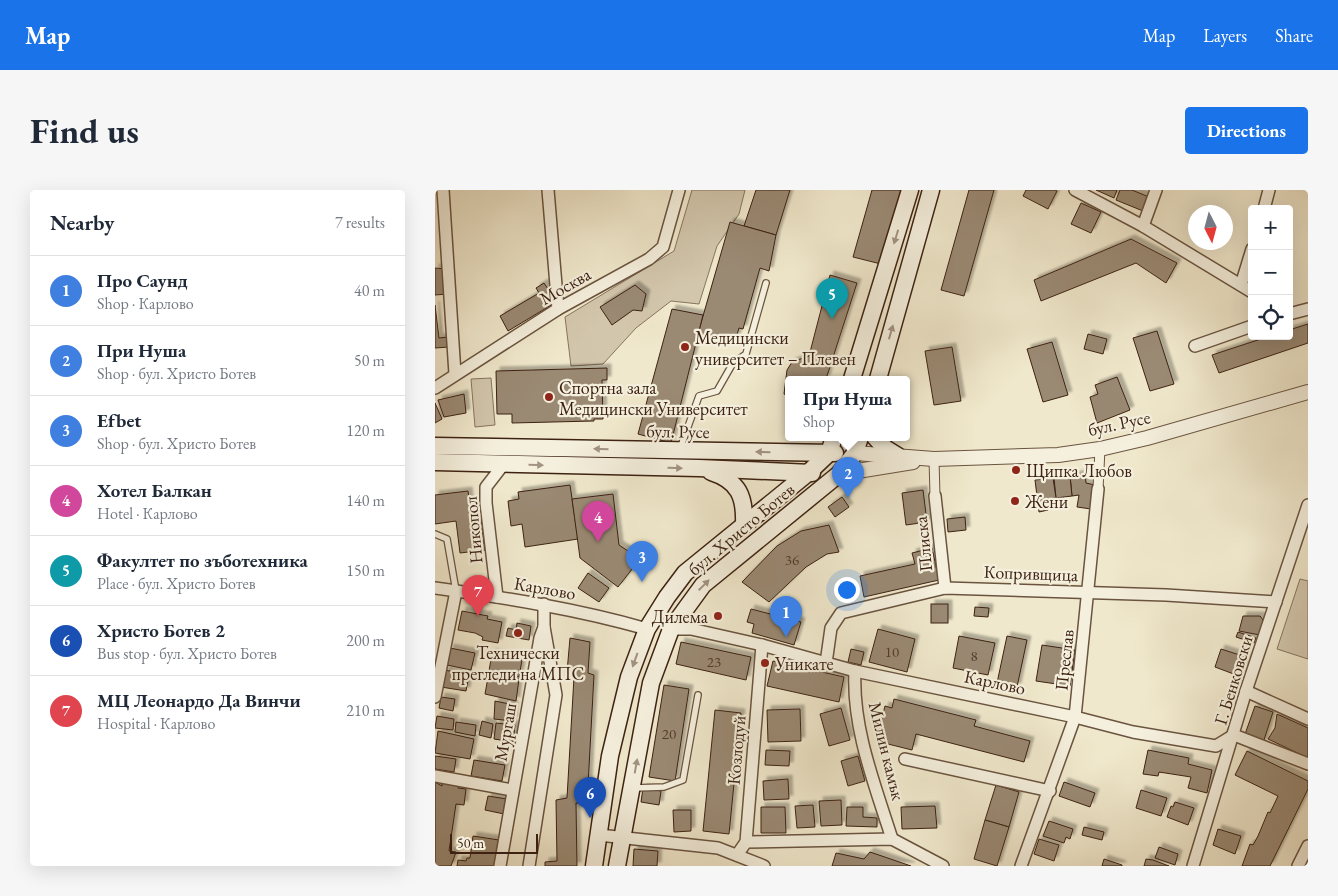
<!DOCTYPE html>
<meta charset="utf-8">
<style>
body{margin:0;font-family:"EB Garamond",serif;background:#f6f6f7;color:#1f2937}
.controls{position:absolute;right:15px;top:15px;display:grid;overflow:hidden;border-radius:5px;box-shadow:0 5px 20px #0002}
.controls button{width:45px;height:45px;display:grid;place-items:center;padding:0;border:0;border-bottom:1px solid #e0e1e3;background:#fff;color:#1f2937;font:25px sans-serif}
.compass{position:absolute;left:753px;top:15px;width:45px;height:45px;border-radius:50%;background:#fff;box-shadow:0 5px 20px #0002;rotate:174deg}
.scale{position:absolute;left:15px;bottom:12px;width:88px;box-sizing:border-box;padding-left:5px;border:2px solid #3d2212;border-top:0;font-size:14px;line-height:18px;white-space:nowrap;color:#3d2212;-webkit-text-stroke:4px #f5f0de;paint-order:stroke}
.you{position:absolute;left:411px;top:399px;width:18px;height:18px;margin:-12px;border:4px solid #fff;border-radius:50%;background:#1a73e8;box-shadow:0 0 0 8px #1a73e833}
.badge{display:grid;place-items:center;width:32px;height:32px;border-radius:50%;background:#1a73e8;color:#fff;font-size:16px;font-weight:700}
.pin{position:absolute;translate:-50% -41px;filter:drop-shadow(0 1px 2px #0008)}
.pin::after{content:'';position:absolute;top:26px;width:18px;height:15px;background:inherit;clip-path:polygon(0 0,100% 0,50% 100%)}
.popup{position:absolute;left:350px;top:186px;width:125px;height:65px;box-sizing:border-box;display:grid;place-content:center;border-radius:5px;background:#fff;filter:drop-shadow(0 1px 4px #0005);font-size:16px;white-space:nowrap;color:#747a83}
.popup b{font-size:19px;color:#1f2937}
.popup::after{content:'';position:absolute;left:50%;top:100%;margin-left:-10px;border:10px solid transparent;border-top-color:#fff}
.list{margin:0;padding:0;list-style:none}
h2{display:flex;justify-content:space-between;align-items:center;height:65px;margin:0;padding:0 20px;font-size:21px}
h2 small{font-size:16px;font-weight:400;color:#747a83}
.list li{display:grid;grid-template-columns:32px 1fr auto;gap:15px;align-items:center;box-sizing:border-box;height:70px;padding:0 20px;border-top:1px solid #e0e1e3}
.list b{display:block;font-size:19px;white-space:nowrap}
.list p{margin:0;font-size:16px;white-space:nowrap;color:#747a83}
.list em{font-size:16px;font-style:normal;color:#747a83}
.icon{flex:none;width:28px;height:28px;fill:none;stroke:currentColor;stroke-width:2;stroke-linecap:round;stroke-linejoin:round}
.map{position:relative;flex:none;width:873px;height:676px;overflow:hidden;border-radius:5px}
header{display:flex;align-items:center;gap:30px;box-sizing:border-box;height:70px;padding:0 25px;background:#1a73e8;color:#fff}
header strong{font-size:24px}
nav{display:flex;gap:28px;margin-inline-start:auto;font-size:18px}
.intro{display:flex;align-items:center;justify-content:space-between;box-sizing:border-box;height:120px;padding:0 30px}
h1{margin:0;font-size:35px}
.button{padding:12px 22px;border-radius:5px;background:#1a73e8;color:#fff;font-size:18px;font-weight:700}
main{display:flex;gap:30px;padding:0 30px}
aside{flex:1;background:#fff;border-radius:5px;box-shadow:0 5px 20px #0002}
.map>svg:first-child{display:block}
</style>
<header>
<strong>Map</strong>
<nav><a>Map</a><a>Layers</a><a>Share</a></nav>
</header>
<div class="intro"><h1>Find us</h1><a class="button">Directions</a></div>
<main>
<aside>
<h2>Nearby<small>7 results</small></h2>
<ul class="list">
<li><span class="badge" style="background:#3f7fe0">1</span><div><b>Про Саунд</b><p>Shop · Карлово</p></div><em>40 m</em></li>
<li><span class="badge" style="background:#3f7fe0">2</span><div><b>При Нуша</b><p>Shop · бул. Христо Ботев</p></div><em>50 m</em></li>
<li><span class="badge" style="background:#3f7fe0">3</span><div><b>Efbet</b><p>Shop · бул. Христо Ботев</p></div><em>120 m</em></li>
<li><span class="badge" style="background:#d1479c">4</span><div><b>Хотел Балкан</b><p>Hotel · Карлово</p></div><em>140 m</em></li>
<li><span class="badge" style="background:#0f9aa8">5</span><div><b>Факултет по зъботехника</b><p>Place · бул. Христо Ботев</p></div><em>150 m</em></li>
<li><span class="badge" style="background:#1a4fb4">6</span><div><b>Христо Ботев 2</b><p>Bus stop · бул. Христо Ботев</p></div><em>200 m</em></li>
<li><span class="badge" style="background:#e0444e">7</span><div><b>МЦ Леонардо Да Винчи</b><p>Hospital · Карлово</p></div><em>210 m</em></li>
</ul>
</aside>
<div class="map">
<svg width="873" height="676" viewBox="0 0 873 676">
<defs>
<filter id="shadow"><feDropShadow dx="4" dy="-4" stdDeviation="1" flood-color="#0004"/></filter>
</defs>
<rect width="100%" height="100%" fill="#f0e8cc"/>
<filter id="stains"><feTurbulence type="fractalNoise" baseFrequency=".004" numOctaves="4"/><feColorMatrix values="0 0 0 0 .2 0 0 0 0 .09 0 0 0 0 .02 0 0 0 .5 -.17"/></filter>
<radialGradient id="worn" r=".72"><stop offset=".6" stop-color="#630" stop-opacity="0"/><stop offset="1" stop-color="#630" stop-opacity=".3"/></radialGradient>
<g fill="#d2c6ac" stroke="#88745f">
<polygon points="257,0 310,0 304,24 282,56 264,114 236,111 201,138 168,174 136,176 130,127 239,61"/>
<polygon points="56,188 60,235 40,237 36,189"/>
<polygon points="865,389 873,391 873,469 842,459"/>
</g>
<g fill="#9a8973" stroke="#3d2212" filter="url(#shadow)">
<polygon points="321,0 355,0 341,45 309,36"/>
<polygon points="437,0 471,0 450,75 418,67"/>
<polygon points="534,0 559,0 529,106 506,100"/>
<polygon points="591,0 620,0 622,1 613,19 588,6"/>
<polygon points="661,0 682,0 679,8"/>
<polygon points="685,0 697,0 714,7 708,21 681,10"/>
<polygon points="646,13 666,22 656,43 636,34"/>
<polygon points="295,32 341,45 334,81 325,78 308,139 304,138 301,148 295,146 292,156 262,147"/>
<polygon points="696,49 742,73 731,93 701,73 606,111 599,90"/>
<polygon points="0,78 10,79 12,104 0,105"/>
<polygon points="395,85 422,93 391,189 354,189 354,207 349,204 352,180 357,172 374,166"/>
<polygon points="109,93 117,105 113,107 118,114 73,141 65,126 104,103 101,98"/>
<polygon points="200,95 211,104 207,121 198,120 177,135 165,117"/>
<polygon points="0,115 4,148 13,147 14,157 0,158"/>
<polygon points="237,119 268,125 236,253 203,244"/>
<polygon points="873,134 873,153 784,183 777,165 835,146 854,146 854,140"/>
<polygon points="722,141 739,194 715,201 698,148"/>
<polygon points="653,144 672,149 668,164 649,159"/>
<polygon points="617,152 633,205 608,212 592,159"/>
<polygon points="517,157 526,211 499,215 490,161"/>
<polygon points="172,178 172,190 167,190 168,229 159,229 159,231 77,233 77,224 62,224 61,181"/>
<polygon points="682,187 695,220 662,233 655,207 663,204 660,195"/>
<polygon points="29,204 31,223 9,227 3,210"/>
<polygon points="0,213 7,229 0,233"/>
<polygon points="650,284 651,293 660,295 656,319 642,317 644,305 637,306 635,286"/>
<polygon points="635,286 637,306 621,308 619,288"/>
<polygon points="618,288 621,308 612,309 613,320 604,322 600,290"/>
<polygon points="135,295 143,349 90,357 87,334 76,336 73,311 84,309 83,302"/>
<polygon points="488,300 492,332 471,335 467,303"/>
<polygon points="33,301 37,331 46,330 50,360 25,363 21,331 0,334 0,305"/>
<polygon points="178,304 184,355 205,369 183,397 145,368 137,309"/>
<polygon points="407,307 414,317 400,327 393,317"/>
<polygon points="530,327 531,340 513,342 512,329"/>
<polygon points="394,335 404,362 392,364 371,377 334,412 307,392 342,356 366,341"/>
<polygon points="497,358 504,390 429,407 425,386 480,374 477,363"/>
<polygon points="153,383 174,398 164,412 143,398"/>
<rect x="496" y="414" width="17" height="19"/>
<polygon points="540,417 554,418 553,427 539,426"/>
<polygon points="316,419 366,432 359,455 317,443 319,434 312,432"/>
<polygon points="27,421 53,426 52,429 67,432 63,453 47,450 48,447 40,443 23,440"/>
<polygon points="808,426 825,426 828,430 825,445 804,441"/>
<polygon points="82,433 96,436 94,450 71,446 73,438 81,440"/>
<polygon points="443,439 480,449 472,482 434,472"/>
<polygon points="803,442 821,448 819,453 801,447"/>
<polygon points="524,446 560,453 553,485 518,478"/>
<polygon points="572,446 592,450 582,497 562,493"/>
<polygon points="135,448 155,452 153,483 159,485 152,614 141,613 142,676 110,676 110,672 122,671 121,610 132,608 139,487 132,482"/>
<polygon points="246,452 316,467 311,490 241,474"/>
<polygon points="607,455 640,460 635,496 601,491"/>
<polygon points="15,458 40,463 36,480 12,475"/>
<polygon points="416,459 429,462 426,475 413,472"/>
<polygon points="786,459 811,467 804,486 780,477"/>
<polygon points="57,463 87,470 84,487 54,481"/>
<polygon points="338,471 409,487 404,512 332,496"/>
<polygon points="10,480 34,485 31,501 6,497"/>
<polygon points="54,482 84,489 81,511 50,504"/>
<polygon points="229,495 254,499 240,591 214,587"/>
<polygon points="6,507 20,509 18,521 4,518"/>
<polygon points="459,509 541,530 539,536 595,551 589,572 481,544 477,560 441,551 450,516 457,518"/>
<polygon points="60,511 79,515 78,531 59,529"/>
<polygon points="820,516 838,522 828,553 809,547"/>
<polygon points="406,518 415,550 394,556 385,524"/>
<polygon points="365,519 366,551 333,552 332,520"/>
<polygon points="280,520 306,523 294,644 268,641"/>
<polygon points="842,524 873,538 873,568 833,549 840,538"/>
<polygon points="2,526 19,529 18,540 0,538"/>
<polygon points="47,531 58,534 56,548 44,545"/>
<polygon points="21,532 41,535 40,546 20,542"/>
<polygon points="61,533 80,535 78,552 59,549"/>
<polygon points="3,541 39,549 35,569 0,563"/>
<polygon points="331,560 355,561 354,576 330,575"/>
<polygon points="713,560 754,568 753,574 777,580 772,603 753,598 756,587 724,582 723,586 708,584"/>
<polygon points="812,561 873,591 873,599 835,676 807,676 815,654 818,655 823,646 833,622 835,623 843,606 800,585"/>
<polygon points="0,566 21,569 19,582 0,579"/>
<polygon points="423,566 430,591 413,596 406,571"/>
<polygon points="39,570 70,575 67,591 36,586"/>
<polygon points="353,589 354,609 329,610 328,591"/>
<polygon points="0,592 7,596 7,593 24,595 23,598 31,599 29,615 21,614 14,661 21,662 16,676 0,676"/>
<polygon points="629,592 660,603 655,617 624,606"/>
<polygon points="561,595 584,602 574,637 550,630"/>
<polygon points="208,598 226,601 224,615 206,612"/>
<polygon points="706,600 732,608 726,626 701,618"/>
<polygon points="53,606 72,609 69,624 50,620"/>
<polygon points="406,610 407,635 386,636 384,611"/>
<polygon points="740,612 759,618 753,635 732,627 736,616 738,617"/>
<polygon points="378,615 380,637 362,638 360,616"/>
<polygon points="500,616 502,638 467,639 466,617"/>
<polygon points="326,617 350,617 351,643 326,643"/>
<polygon points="412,617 428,617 428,627 442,628 442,637 411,636"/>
<polygon points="238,620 256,620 256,641 239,642"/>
<polygon points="550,630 574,637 562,676 539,669"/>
<polygon points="614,631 638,639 635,649 631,647 629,653 608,646"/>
<polygon points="649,637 669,642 667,650 647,645"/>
<polygon points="783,639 806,646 800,664 778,655"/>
<polygon points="38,646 64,650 60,676 22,676 23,670 31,671 32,668 35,668"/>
<polygon points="604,649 624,655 619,671 599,664"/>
<polygon points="724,657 743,664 740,675 720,668"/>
<polygon points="199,659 223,661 222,676 198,676"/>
<polygon points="435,662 476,676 397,676 401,663 429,669"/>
<polygon points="669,669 687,675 687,676 667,676"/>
<polygon points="711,669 718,670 734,676 709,676"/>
</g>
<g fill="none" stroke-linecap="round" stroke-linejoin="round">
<defs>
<g id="service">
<polyline points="245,259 264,206 282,201 298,173 311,164 331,93"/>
<polyline points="0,344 12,349 21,401"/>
<polyline points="199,598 229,597 248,590 263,505"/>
</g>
<g id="pedestrian">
<polyline points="499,269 500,306"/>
<polyline points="663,299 665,259"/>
</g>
<g id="minor">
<polyline points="8,0 20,184"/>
<polyline points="113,0 123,119"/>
<polyline points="640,0 708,36 817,102"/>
<polyline points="829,19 834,0"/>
<polyline points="708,36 721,0"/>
<polyline points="806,95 817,59"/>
<polyline points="854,124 873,119"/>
<polyline points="760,156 817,136"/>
<polyline points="0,198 123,119 214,69 228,57 244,0"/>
<polyline points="500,306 510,398"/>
<path d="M 0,398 C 72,408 142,419 212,439"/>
<polyline points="62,407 51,313 51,297 68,275"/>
<polyline points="236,439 256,439 327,455 420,481 640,527 698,542 781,556 799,545 873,574"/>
<polyline points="391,473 396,438 406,423 510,398 731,405 841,412"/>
<path d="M 420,481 C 417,538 440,595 457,649"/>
<polyline points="811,501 873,529"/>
<polyline points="0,507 21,401"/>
<polyline points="470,569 615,601"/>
<polyline points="0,586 77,600"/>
<polyline points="164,645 283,658 329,676"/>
<polyline points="311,652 457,649 508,676"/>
<polyline points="302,665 311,652 327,455"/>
<polyline points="65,676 105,448 109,437 109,414"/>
<polyline points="94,676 121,505 109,437"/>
<polyline points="586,676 640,527 663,299"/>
<polyline points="758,676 811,501 873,315"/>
<polyline points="863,676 873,656"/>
</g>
<g id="tertiary">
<polyline points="420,263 499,269 623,265 665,259 712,248 873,202"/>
<polyline points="404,284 478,272"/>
</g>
<g id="secondary">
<polyline points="417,189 475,0"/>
<polyline points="443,189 496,0"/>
<polyline points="440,247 450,258 463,266"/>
<polyline points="0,256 400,263"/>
<polyline points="0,272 264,278 377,283"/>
<path d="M 276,282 C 304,291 310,307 309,334"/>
<polyline points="159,676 175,566 194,487 212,439 232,407 250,383 373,283 394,263 399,247"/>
<polyline points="182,676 216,493 236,439 268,395 404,284 420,263 425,247"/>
</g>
</defs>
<use href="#service" stroke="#6a5440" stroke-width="8"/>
<use href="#pedestrian" stroke="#6a5440" stroke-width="11"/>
<use href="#minor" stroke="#6a5440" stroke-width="14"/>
<use href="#tertiary" stroke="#6a5440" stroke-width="16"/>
<use href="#secondary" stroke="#3d2212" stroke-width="19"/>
<use href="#service" stroke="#f5f0de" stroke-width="5.5"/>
<use href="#pedestrian" stroke="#f5f0de" stroke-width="9"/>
<use href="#minor" stroke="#f5f0de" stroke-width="11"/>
<use href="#tertiary" stroke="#f5f0de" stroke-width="14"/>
<use href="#secondary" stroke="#f5f0de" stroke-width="16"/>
</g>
<defs><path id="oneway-solid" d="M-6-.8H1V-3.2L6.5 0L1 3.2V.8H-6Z" transform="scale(1.25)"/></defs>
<g fill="#a29382">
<use href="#oneway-solid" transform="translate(461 47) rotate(107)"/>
<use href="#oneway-solid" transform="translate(456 142) rotate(-74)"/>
<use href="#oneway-solid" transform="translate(166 259) rotate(-179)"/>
<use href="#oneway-solid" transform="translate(328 262) rotate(-179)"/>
<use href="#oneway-solid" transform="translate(101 275) rotate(1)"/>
<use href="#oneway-solid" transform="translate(240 278) rotate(1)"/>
<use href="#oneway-solid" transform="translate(269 395) rotate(-45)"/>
<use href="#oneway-solid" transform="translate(200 470) rotate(110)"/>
<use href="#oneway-solid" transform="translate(201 576) rotate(-80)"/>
</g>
<g fill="#8f2418" stroke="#f5f0de" stroke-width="2">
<circle cx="250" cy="157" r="5"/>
<circle cx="114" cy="207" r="5"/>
<circle cx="581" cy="280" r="5"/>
<circle cx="580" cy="311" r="5"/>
<circle cx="283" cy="426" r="5"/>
<circle cx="83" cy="443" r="5"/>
<circle cx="330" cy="473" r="5"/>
</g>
<g text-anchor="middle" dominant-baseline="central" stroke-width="4.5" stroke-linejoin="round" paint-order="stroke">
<g font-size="15" fill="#543c2a">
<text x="357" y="369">36</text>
<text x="457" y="461">10</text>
<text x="539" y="465">8</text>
<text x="279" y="471">23</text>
<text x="234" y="543">20</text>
</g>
<g font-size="18" fill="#3d2212" stroke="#f5f0de">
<text transform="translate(130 96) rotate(-30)">Москва</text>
<text transform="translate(684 233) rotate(-12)">бул. Русе</text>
<text transform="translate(243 241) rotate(1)">бул. Русе</text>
<text transform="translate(306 339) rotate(-40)">бул. Христо Ботев</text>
<text transform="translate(38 340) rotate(-95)">Никопол</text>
<text transform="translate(488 354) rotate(-96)">Плиска</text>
<text transform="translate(596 383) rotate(2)">Копривщица</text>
<text transform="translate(110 398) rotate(10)">Карлово</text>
<text transform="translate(629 470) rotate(-84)">Преслав</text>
<text transform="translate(798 490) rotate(-73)">Г. Бенковски</text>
<text transform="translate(560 492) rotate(12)">Карлово</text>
<text transform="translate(70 542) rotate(-80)">Мургаш</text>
<text transform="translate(301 560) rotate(-85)">Козлодуй</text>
<text transform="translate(452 561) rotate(76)">Милин камък</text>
</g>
<g font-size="18" fill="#3d2212" stroke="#f5f0de" text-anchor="start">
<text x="260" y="147">Медицински<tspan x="260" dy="21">университет – Плевен</tspan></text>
<text x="124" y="197">Спортна зала<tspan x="124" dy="21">Медицински Университет</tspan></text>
<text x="591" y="280">Щипка Любов</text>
<text x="590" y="311">Жени</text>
<text x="273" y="426" text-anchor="end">Дилема</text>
<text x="83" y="462" text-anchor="middle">Технически<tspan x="83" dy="21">прегледи на МПС</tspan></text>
<text x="340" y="473">Уникате</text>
</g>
</g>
<rect width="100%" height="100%" filter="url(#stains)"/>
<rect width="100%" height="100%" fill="url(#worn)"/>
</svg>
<div class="controls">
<button>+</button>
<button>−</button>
<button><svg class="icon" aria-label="locate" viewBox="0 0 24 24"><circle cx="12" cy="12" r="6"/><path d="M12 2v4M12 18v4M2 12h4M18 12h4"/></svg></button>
</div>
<svg class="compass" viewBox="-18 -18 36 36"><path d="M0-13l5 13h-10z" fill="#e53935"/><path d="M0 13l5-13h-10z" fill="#747a83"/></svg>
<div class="scale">50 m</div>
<div class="you"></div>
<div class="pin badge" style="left:351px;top:447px;background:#3f7fe0">1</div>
<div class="pin badge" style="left:413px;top:308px;background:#3f7fe0">2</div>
<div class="popup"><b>При Нуша</b>Shop</div>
<div class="pin badge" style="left:207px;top:392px;background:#3f7fe0">3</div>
<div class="pin badge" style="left:163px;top:352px;background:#d1479c">4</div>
<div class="pin badge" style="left:397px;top:129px;background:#0f9aa8">5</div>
<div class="pin badge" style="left:155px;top:628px;background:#1a4fb4">6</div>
<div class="pin badge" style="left:43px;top:426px;background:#e0444e">7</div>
</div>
</main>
